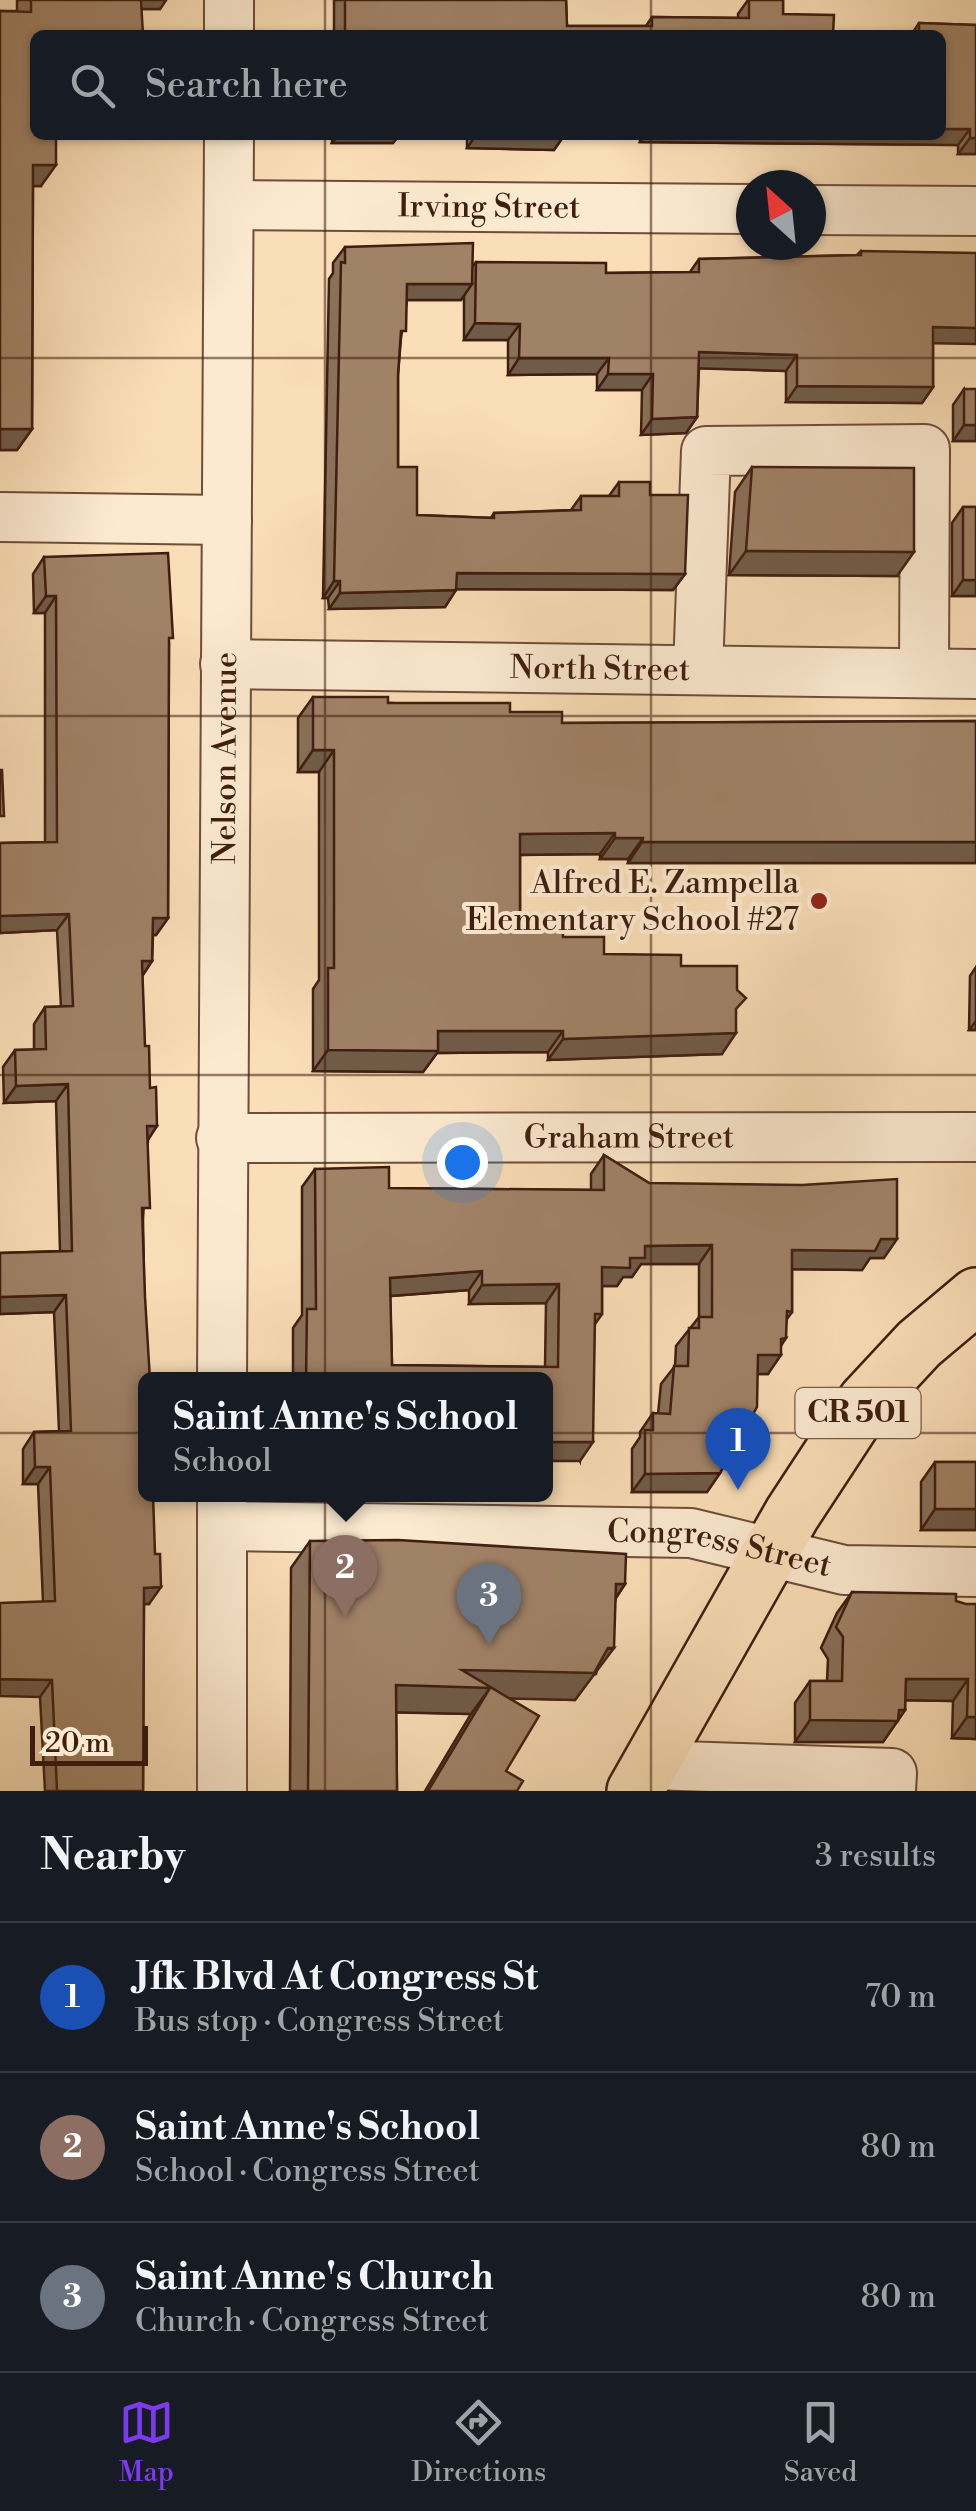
<!DOCTYPE html>
<meta charset="utf-8">
<style>
body{margin:0;font-family:"Libre Bodoni",serif;background:#242831;color:#f1f3f6}
.compass{position:absolute;left:736px;top:170px;width:90px;height:90px;border-radius:50%;background:#171b24;box-shadow:0 2px 8px #0004;rotate:333deg}
.scale{position:absolute;left:30px;bottom:25px;width:118px;box-sizing:border-box;padding-left:10px;border:5px solid #3f1e10;border-top:0;font-size:28px;line-height:35px;white-space:nowrap;color:#3f1e10;-webkit-text-stroke:8px #fcead0;paint-order:stroke}
.you{position:absolute;left:462px;top:1162px;width:35px;height:35px;margin:-25px;border:8px solid #fff;border-radius:50%;background:#1a73e8;box-shadow:0 0 0 15px #1a73e833}
.badge{display:grid;place-items:center;width:65px;height:65px;border-radius:50%;background:#7c3aed;color:#fff;font-size:32px;font-weight:700}
.pin{position:absolute;translate:-50% -82px;filter:drop-shadow(0 2px 5px #0008)}
.pin::after{content:'';position:absolute;top:52px;width:35px;height:30px;background:inherit;clip-path:polygon(0 0,100% 0,50% 100%)}
.popup{position:absolute;left:138px;top:1372px;width:415px;height:130px;box-sizing:border-box;display:grid;place-content:center;border-radius:15px;background:#171b24;filter:drop-shadow(0 2px 8px #0005);font-size:32px;white-space:nowrap;color:#9ea1a6}
.popup b{font-size:38px;color:#f1f3f6}
.popup::after{content:'';position:absolute;left:50%;top:100%;margin-left:-20px;border:20px solid transparent;border-top-color:#171b24}
.list{margin:0;padding:0;list-style:none}
h2{display:flex;justify-content:space-between;align-items:center;height:130px;margin:0;padding:0 40px;font-size:42px}
h2 small{font-size:32px;font-weight:400;color:#9ea1a6}
.list li{display:grid;grid-template-columns:65px 1fr auto;gap:30px;align-items:center;box-sizing:border-box;height:150px;padding:0 40px;border-top:2px solid #363941}
.list b{display:block;font-size:38px;white-space:nowrap}
.list p{margin:0;font-size:32px;white-space:nowrap;color:#9ea1a6}
.list em{font-size:32px;font-style:normal;color:#9ea1a6}
.icon{flex:none;width:55px;height:55px;fill:none;stroke:currentColor;stroke-width:2;stroke-linecap:round;stroke-linejoin:round}
.map{position:relative;flex:none;width:976px;height:1791px;overflow:hidden}
.search{position:absolute;background:#171b24;box-shadow:0 2px 8px #0004;left:30px;right:30px;top:30px;height:110px;display:flex;align-items:center;gap:25px;box-sizing:border-box;padding:0 35px;border-radius:15px;color:#9ea1a6;font-size:38px}
.sheet{height:580px;background:#171b24}
nav{display:flex;justify-content:space-around;align-items:center;box-sizing:border-box;height:140px;border-top:2px solid #363941;background:#171b24;font-size:28px;color:#9ea1a6}
nav a{display:grid;justify-items:center;gap:5px}
nav .on{color:#7c3aed}
.map>svg:first-child{display:block}
</style>
<div class="map">
<svg width="976" height="1791" viewBox="0 0 976 1791">
<rect width="100%" height="100%" fill="#fadeb7"/>
<filter id="stains"><feTurbulence type="fractalNoise" baseFrequency=".002" numOctaves="4"/><feColorMatrix values="0 0 0 0 .2 0 0 0 0 .09 0 0 0 0 .02 0 0 0 .5 -.17"/></filter>
<radialGradient id="worn" r=".72"><stop offset=".6" stop-color="#630" stop-opacity="0"/><stop offset="1" stop-color="#630" stop-opacity=".3"/></radialGradient>
<g fill="none" stroke-linecap="round" stroke-linejoin="round">
<defs>
<g id="minor">
<polyline points="229,0 229,35"/>
<path id="s1" d="M 229,205 L 751,209"/>
<polyline points="811,210 976,211"/>
<polyline points="0,517 227,520"/>
<path id="s2" d="M 225,664 L 976,674"/>
<polyline points="698,670 706,451 925,449 924,673"/>
<path id="s3" d="M 221,1138 L 976,1137"/>
<path id="s4" d="M 222,1380 L 229,135"/>
<path id="s5" d="M 223,1526 L 691,1533 L 844,1570 L 976,1572"/>
<polyline points="651,1765 892,1773 891,1791"/>
<polyline points="222,1791 222,1495"/>
</g>
<polyline id="major" points="635,1791 792,1514 866,1401 919,1344 976,1296"/>
</defs>
<use href="#minor" stroke="#6e4e3a" stroke-width="52"/>
<use href="#major" stroke="#3f1e10" stroke-width="60"/>
<use href="#minor" stroke="#fcead0" stroke-width="48"/>
<use href="#major" stroke="#fadeb7" stroke-width="55"/>
</g>
<g fill="#8a7059" stroke="#3f1e10" stroke-width="2.5" fill-rule="evenodd">
<polygon points="17,0 166,0 160,9 142,9 35,35 41,186 33,186 32,429 17,450 0,450 0,11 17,11"/>
<polygon points="334,0 566,0 567,26 646,26 652,17 738,18 738,14 748,0 783,0 783,14 833,35 334,35"/>
<polygon points="919,23 976,25 976,154 958,154 958,145 640,142 640,137 563,137 554,150 467,148 467,135 399,135 393,143 332,143 332,135 941,135 941,35 911,35"/>
<polygon points="345,247 472,267 476,262 606,273 690,272 699,259 857,255 861,251 933,343 933,387 922,403 786,402 786,371 699,368 697,417 686,433 641,435 642,390 597,390 597,374 508,375 508,340 464,340 464,296 461,300 407,300 401,338 398,375 398,467 417,515 491,518 494,513 571,510 581,496 609,496 619,482 650,495 685,574 673,590 456,589 445,607 329,609 328,598 323,598 329,279 333,273 333,263"/>
<polygon points="964,389 976,441 953,441 953,405"/>
<polygon points="752,467 897,576 729,575 735,492"/>
<polygon points="963,507 976,507 976,596 952,596 952,523"/>
<polygon points="44,557 169,643 168,918 156,935 153,935 152,961 142,976 148,1140 143,1219 149,1604 144,1604 143,1791 45,1791 40,1697 43,1602 38,1484 23,1484 23,1449 34,1432 59,1431 54,1312 0,1314 0,1253 60,1251 56,1101 4,1103 3,1067 15,1050 34,1050 34,1024 45,1007 61,1007 57,930 0,933 0,843 45,842 45,613 34,613 33,574"/>
<polygon points="313,697 510,712 562,723 976,721 976,863 628,863 628,859 600,859 600,854 520,855 520,928 563,937 604,954 681,966 736,1013 722,1054 548,1060 548,1052 437,1053 423,1072 313,1071 313,989 319,980 319,772 298,772 298,718"/>
<polygon points="976,967 976,1030 969,1030 970,976"/>
<path d="M 604,1155 L 649,1183 L 884,1258 L 870,1258 L 862,1270 L 792,1269 L 792,1312 L 787,1319 L 781,1346 L 768,1374 L 758,1374 L 720,1473 L 707,1492 L 632,1492 L 632,1449 L 640,1437 L 640,1432 L 653,1413 L 658,1414 L 661,1384 L 675,1366 L 676,1346 L 699,1317 L 699,1264 L 641,1264 L 632,1277 L 623,1277 L 617,1286 L 602,1286 L 602,1314 L 595,1324 L 580,1461 L 545,1380 L 293,1380 L 293,1328 L 302,1315 L 302,1187 L 315,1169 L 389,1188 L 591,1190 L 591,1174 ZM 469,1290 L 469,1304 L 546,1303 L 545,1367 L 392,1365 L 390,1296 Z"/>
<polygon points="935,1462 976,1462 976,1530 921,1530 921,1482"/>
<polygon points="310,1541 625,1584 616,1598 596,1674 593,1675 575,1700 509,1698 506,1771 517,1791 425,1791 471,1714 396,1712 397,1791 290,1791 291,1568"/>
<polygon points="852,1592 956,1601 976,1739 952,1738 953,1701 905,1700 905,1710 883,1742 795,1742 795,1703 810,1681 827,1681 828,1659 821,1648 837,1613"/>
</g>
<g fill="#705b48" stroke="#3f1e10" stroke-width="2.5">
<polygon points="133,0 166,0 160,9 126,9"/>
<polygon points="941,129 970,129 958,145 640,142 645,135 941,135"/>
<polygon points="338,135 467,135 399,135 393,143 332,143"/>
<polygon points="476,135 642,135 640,137 563,137 554,150 467,148"/>
<polygon points="970,138 976,138 976,154 958,154"/>
<polygon points="33,165 56,165 41,186 19,186"/>
<polygon points="407,284 472,284 461,300 395,300"/>
<polygon points="475,323 520,324 508,340 464,340"/>
<polygon points="933,327 976,328 976,344 922,343"/>
<polygon points="699,352 797,355 786,371 688,368"/>
<polygon points="519,358 609,358 597,374 508,375"/>
<polygon points="608,374 653,374 642,390 597,390"/>
<polygon points="797,386 933,387 922,403 786,402"/>
<polygon points="697,417 686,433 641,435 652,419"/>
<polygon points="964,425 976,425 976,441 953,441"/>
<polygon points="0,429 32,429 17,450 0,450"/>
<polygon points="746,551 914,552 897,576 729,575"/>
<polygon points="457,573 685,574 673,590 445,589"/>
<polygon points="963,580 976,580 976,596 952,596"/>
<polygon points="334,581 340,581 328,598 323,598"/>
<polygon points="456,590 445,607 329,609 340,593"/>
<polygon points="46,596 56,596 45,613 34,613"/>
<polygon points="313,750 334,750 319,772 298,772"/>
<polygon points="615,833 600,854 505,855 520,834"/>
<polygon points="615,838 643,838 628,859 600,859"/>
<polygon points="642,842 976,842 976,863 628,863"/>
<polygon points="69,914 57,930 0,933 0,916"/>
<polygon points="153,918 168,918 156,935 141,935"/>
<polygon points="142,961 152,961 141,978"/>
<polygon points="976,1021 976,1030 969,1030"/>
<polygon points="438,1031 563,1031 548,1052 437,1053 423,1072 313,1071 328,1050"/>
<polygon points="736,1033 722,1054 548,1060 563,1039"/>
<polygon points="68,1084 56,1101 4,1103 16,1086"/>
<polygon points="147,1126 157,1126 146,1143"/>
<polygon points="881,1239 897,1239 884,1258 870,1258 862,1270 779,1269 792,1250"/>
<polygon points="712,1245 699,1264 641,1264 632,1277 623,1277 617,1286 589,1286 602,1267 645,1246"/>
<polygon points="482,1271 469,1290 377,1297 390,1278"/>
<polygon points="559,1284 546,1303 469,1304 482,1285"/>
<polygon points="66,1295 54,1312 0,1314 0,1297"/>
<polygon points="786,1338 775,1355 781,1355 768,1374 745,1374 758,1355 781,1339"/>
<polygon points="545,1442 593,1442 580,1461 545,1461"/>
<polygon points="35,1467 50,1467 38,1484 23,1484"/>
<polygon points="720,1473 707,1492 632,1492 645,1474"/>
<polygon points="935,1509 976,1509 976,1530 921,1530"/>
<polygon points="616,1584 625,1584 607,1611"/>
<polygon points="161,1587 149,1604 132,1604 144,1588"/>
<polygon points="614,1648 575,1700 484,1698 490,1688 471,1714 377,1712 396,1685 462,1670"/>
<polygon points="0,1679 52,1680 40,1697 0,1696"/>
<polygon points="906,1679 968,1679 953,1701 891,1700"/>
<polygon points="899,1710 905,1710 883,1742 795,1742 810,1720"/>
<polygon points="967,1717 976,1717 976,1739 952,1738"/>
</g>
<g fill="#a08267" stroke="#3f1e10" stroke-width="2.5" fill-rule="evenodd">
<polygon points="31,0 141,0 143,35 35,35 35,135 56,135 56,165 33,165 32,429 0,429 0,11 31,12"/>
<polygon points="345,0 566,0 567,26 652,26 652,17 749,18 749,0 783,0 783,14 834,15 833,35 345,35"/>
<polygon points="919,23 976,25 976,138 970,138 970,129 941,129 941,35 919,35"/>
<polygon points="473,243 472,284 407,284 406,331 401,331 398,375 398,467 417,467 417,515 494,518 494,513 581,510 581,496 619,496 619,482 650,482 650,495 688,495 685,574 457,573 456,590 340,593 340,581 334,581 341,262 345,263 345,247"/>
<polygon points="861,251 976,253 976,328 933,327 933,387 797,386 797,355 699,352 697,417 652,419 653,374 608,374 609,358 519,358 520,324 475,323 476,262 606,263 606,273 699,272 699,259 861,255"/>
<rect x="964" y="389" width="12" height="36"/>
<polygon points="752,467 914,468 914,552 746,551"/>
<rect x="963" y="507" width="13" height="73"/>
<polygon points="168,553 173,638 169,638 168,918 153,918 152,961 142,961 145,1046 149,1046 150,1088 156,1087 157,1126 147,1126 150,1208 142,1208 145,1297 150,1380 145,1380 145,1494 153,1494 155,1554 160,1554 161,1587 144,1588 143,1791 57,1791 52,1680 0,1679 0,1603 55,1601 50,1467 35,1467 34,1432 71,1431 66,1295 0,1297 0,1253 72,1251 68,1084 16,1086 15,1050 46,1049 45,1007 73,1006 69,914 0,916 0,843 57,842 56,596 46,596 44,557"/>
<polygon points="313,697 388,697 388,703 510,703 510,712 562,712 562,723 976,721 976,842 642,842 643,838 615,838 615,833 520,834 520,928 563,928 563,937 604,937 604,954 681,955 681,966 737,966 737,990 746,998 736,1009 736,1033 563,1039 563,1031 438,1031 438,1051 328,1050 328,968 334,968 334,750 313,750"/>
<polygon points="0,770 2,770 4,816 0,816"/>
<path d="M 604,1155 L 649,1183 L 802,1185 L 897,1179 L 897,1239 L 881,1239 L 875,1251 L 792,1250 L 792,1312 L 787,1311 L 786,1338 L 781,1339 L 781,1355 L 758,1355 L 757,1407 L 720,1473 L 645,1474 L 645,1430 L 653,1430 L 653,1413 L 670,1414 L 674,1366 L 688,1366 L 689,1328 L 699,1328 L 699,1317 L 712,1317 L 712,1245 L 645,1246 L 645,1258 L 630,1258 L 630,1268 L 602,1267 L 602,1314 L 595,1314 L 593,1442 L 545,1442 L 545,1380 L 306,1380 L 307,1309 L 316,1309 L 315,1169 L 389,1167 L 389,1188 L 604,1190 ZM 482,1271 L 482,1285 L 559,1284 L 558,1367 L 392,1365 L 390,1278 Z"/>
<rect x="935" y="1462" width="41" height="47"/>
<polygon points="398,1540 626,1554 625,1584 616,1584 614,1648 608,1648 594,1673 462,1670 539,1716 506,1771 523,1781 517,1791 428,1791 490,1688 396,1685 397,1791 308,1791 310,1541"/>
<polygon points="852,1592 956,1594 956,1601 966,1604 976,1604 976,1717 967,1717 968,1679 906,1679 905,1710 899,1710 898,1721 810,1720 810,1681 842,1681 843,1637 836,1627"/>
</g>
<path fill="none" stroke="#3f1e10" stroke-width="2.5" stroke-opacity="0.55" d="M 325,0 L 325,35M 651,0 L 651,35M 325,135 L 325,1791M 651,135 L 651,1791M 0,358 L 976,358M 0,716 L 976,716M 0,1075 L 976,1075M 0,1433 L 976,1433"/>
<circle fill="#8f2418" stroke="#fcead0" stroke-width="4" cx="819" cy="901" r="10"/>
<g text-anchor="middle" dominant-baseline="central" stroke-width="8" stroke-linejoin="round" paint-order="stroke">
<rect fill="#fcead0" stroke="#785b4a" stroke-width="2.5" x="795.5" y="1388" width="125" height="50" rx="8"/>
<g font-size="30" font-weight="bold" fill="#3f1e10">
<text x="858" y="1413">CR 501</text>
</g>
<g font-size="32" fill="#3f1e10" stroke="#fcead0">
<text stroke="none"><textPath href="#s1" startOffset="260">Irving Street</textPath></text>
<text stroke="none"><textPath href="#s2" startOffset="375">North Street</textPath></text>
<text stroke="none"><textPath href="#s4" startOffset="622">Nelson Avenue</textPath></text>
<text stroke="none"><textPath href="#s3" startOffset="408">Graham Street</textPath></text>
<text stroke="none"><textPath href="#s5" startOffset="498">Congress Street</textPath></text>
</g>
<g font-size="32" fill="#3f1e10" stroke="#fcead0" text-anchor="end">
<text x="799" y="883">Alfred E. Zampella<tspan x="799" dy="37">Elementary School #27</tspan></text>
</g>
</g>
<rect width="100%" height="100%" filter="url(#stains)"/>
<rect width="100%" height="100%" fill="url(#worn)"/>
</svg>
<svg class="compass" viewBox="-18 -18 36 36"><path d="M0-13l5 13h-10z" fill="#e53935"/><path d="M0 13l5-13h-10z" fill="#9ea1a6"/></svg>
<div class="scale">20 m</div>
<div class="you"></div>
<div class="pin badge" style="left:738px;top:1490px;background:#1a4fb4">1</div>
<div class="pin badge" style="left:345px;top:1617px;background:#8d6e63">2</div>
<div class="popup"><b>Saint Anne's School</b>School</div>
<div class="pin badge" style="left:489px;top:1645px;background:#6b7280">3</div>
<div class="search"><svg class="icon" aria-label="search" viewBox="0 0 24 24"><circle cx="10" cy="10" r="6"/><path d="M15 15l6 6"/></svg>Search here</div>
</div>
<section class="sheet">
<h2>Nearby<small>3 results</small></h2>
<ul class="list">
<li><span class="badge" style="background:#1a4fb4">1</span><div><b>Jfk Blvd At Congress St</b><p>Bus stop · Congress Street</p></div><em>70 m</em></li>
<li><span class="badge" style="background:#8d6e63">2</span><div><b>Saint Anne's School</b><p>School · Congress Street</p></div><em>80 m</em></li>
<li><span class="badge" style="background:#6b7280">3</span><div><b>Saint Anne's Church</b><p>Church · Congress Street</p></div><em>80 m</em></li>
</ul>
</section>
<nav>
<a class="on"><svg class="icon" aria-label="map" viewBox="0 0 24 24"><path d="M3 6l6-2 6 2 6-2v14l-6 2-6-2-6 2zM9 4v14M15 6v14"/></svg>Map</a>
<a><svg class="icon" aria-label="directions" viewBox="0 0 24 24"><path d="M12 3l9 9-9 9-9-9zM9 14v-3h6M13 9l2 2-2 2"/></svg>Directions</a>
<a><svg class="icon" aria-label="saved" viewBox="0 0 24 24"><path d="M7 4h10v16l-5-4-5 4z"/></svg>Saved</a>
</nav>
